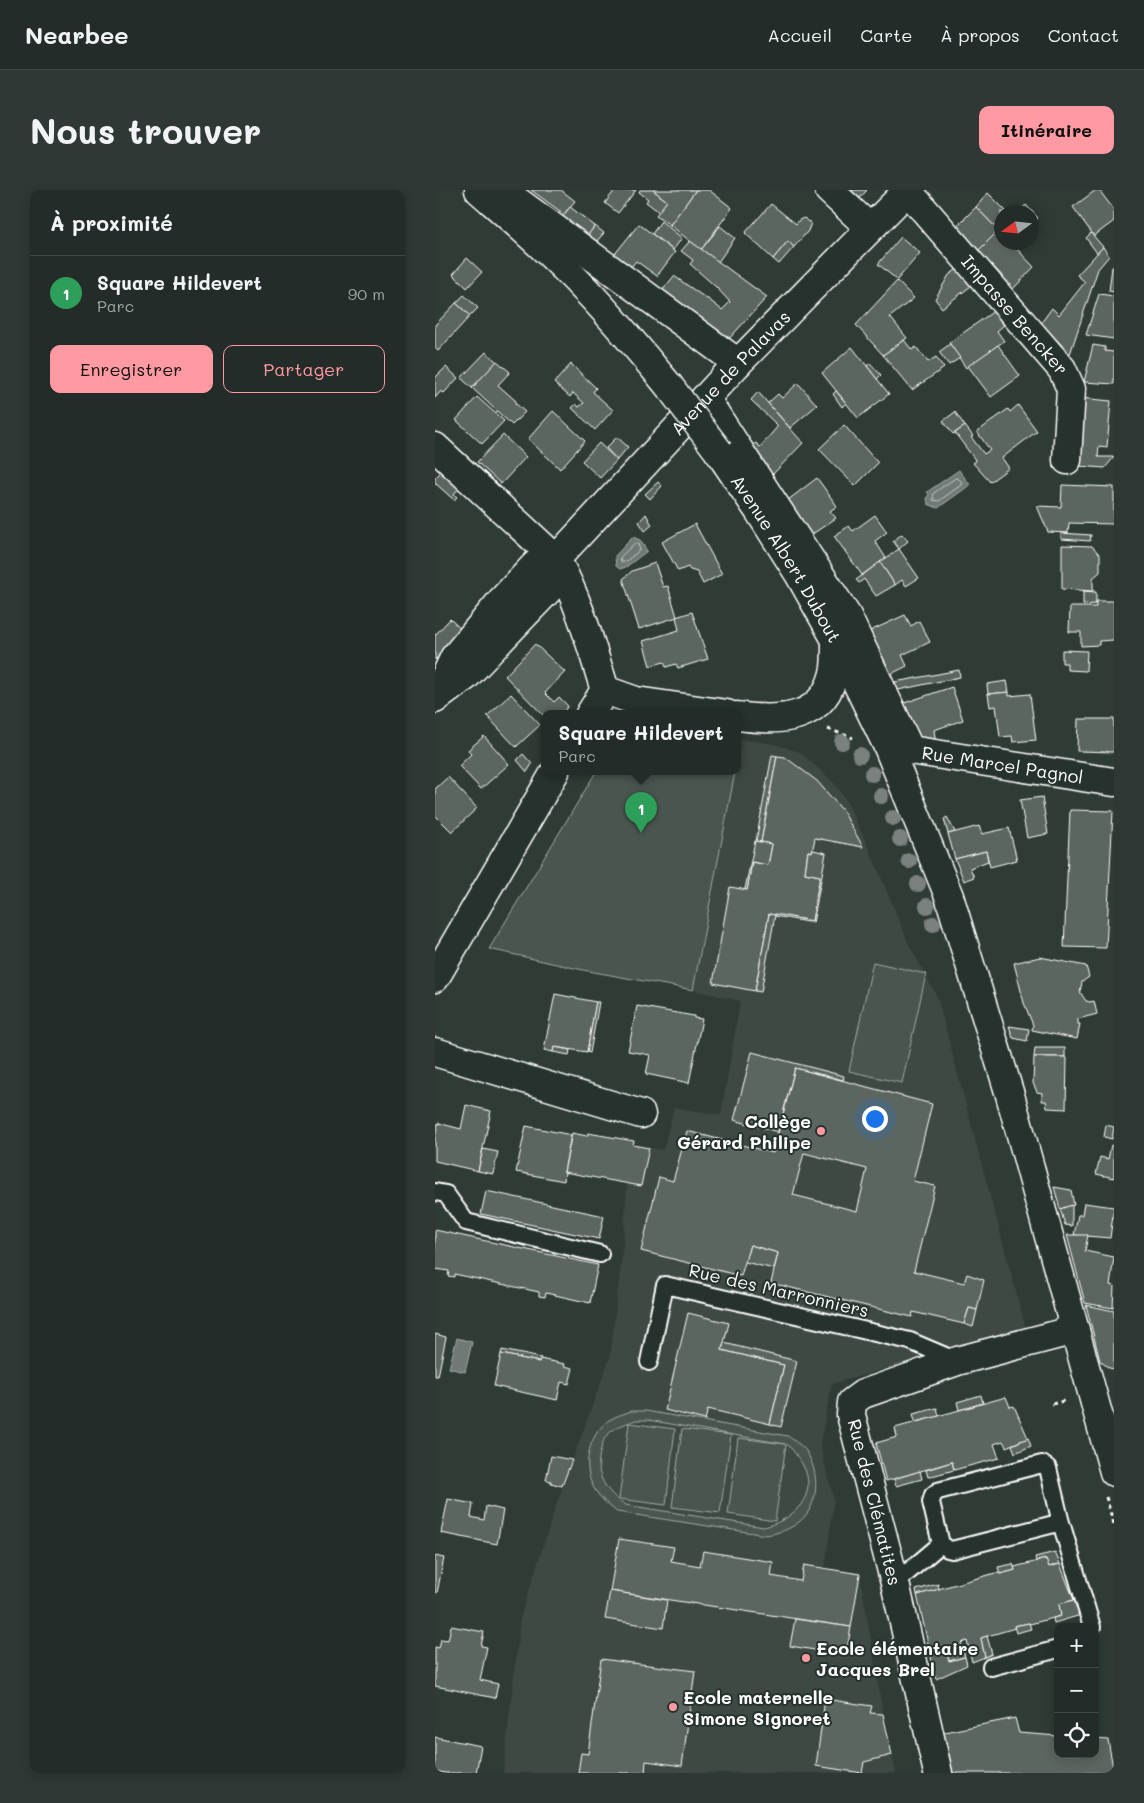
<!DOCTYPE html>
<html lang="fr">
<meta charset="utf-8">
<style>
body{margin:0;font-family:Mali,sans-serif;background:#2f3834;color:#f1f3f6}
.controls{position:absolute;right:15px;bottom:15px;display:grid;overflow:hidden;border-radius:10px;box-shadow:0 2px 12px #0003}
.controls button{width:45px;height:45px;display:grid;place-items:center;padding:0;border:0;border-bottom:1px solid #404845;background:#232c28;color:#f1f3f6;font:25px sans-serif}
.compass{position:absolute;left:559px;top:15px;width:45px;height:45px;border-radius:50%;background:#232c28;box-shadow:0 2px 12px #0003;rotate:255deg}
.you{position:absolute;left:439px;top:928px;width:18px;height:18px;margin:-12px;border:4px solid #fff;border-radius:50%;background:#1a73e8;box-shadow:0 0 0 8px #1a73e833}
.badge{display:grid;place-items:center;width:32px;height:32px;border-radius:50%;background:#ff9aa2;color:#fff;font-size:16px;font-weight:700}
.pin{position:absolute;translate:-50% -41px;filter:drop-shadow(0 1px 2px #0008)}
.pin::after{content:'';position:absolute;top:26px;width:18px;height:15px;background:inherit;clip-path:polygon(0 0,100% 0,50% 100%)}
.popup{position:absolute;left:106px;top:520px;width:200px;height:65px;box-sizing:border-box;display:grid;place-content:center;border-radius:10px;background:#232c28;filter:drop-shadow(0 1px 4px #0005);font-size:16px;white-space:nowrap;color:#a3a7a8}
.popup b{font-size:19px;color:#f1f3f6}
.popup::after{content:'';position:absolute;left:50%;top:100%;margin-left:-10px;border:10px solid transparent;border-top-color:#232c28}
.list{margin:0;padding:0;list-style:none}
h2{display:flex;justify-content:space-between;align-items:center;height:65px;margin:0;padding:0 20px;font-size:21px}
h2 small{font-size:16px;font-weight:400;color:#a3a7a8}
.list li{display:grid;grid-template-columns:32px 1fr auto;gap:15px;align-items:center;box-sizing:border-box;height:75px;padding:0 20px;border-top:1px solid #404845}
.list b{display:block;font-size:19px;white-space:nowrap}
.list p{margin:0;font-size:16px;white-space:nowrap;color:#a3a7a8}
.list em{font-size:16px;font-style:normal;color:#a3a7a8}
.actions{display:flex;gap:10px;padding:15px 20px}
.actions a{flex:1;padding:11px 0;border:1px solid #ff9aa2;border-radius:10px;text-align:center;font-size:18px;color:#ff9aa2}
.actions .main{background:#ff9aa2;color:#111}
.icon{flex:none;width:28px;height:28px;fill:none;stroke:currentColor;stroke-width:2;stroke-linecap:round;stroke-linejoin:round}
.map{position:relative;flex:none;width:679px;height:1583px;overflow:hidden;border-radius:10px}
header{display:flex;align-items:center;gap:30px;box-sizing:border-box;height:70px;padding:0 25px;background:#232c28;border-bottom:1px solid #404845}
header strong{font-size:24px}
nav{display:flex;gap:28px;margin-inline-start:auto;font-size:18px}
.intro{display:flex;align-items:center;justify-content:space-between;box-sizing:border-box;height:120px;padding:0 30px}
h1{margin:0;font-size:35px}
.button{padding:12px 22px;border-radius:10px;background:#ff9aa2;color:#111;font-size:18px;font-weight:700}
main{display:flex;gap:30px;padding:0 30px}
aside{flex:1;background:#232c28;border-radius:10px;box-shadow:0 2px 12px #0003}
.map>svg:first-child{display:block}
</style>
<header>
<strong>Nearbee</strong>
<nav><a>Accueil</a><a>Carte</a><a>À propos</a><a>Contact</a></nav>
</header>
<div class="intro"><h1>Nous trouver</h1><a class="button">Itinéraire</a></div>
<main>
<aside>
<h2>À proximité<small></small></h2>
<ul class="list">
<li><span class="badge" style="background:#2e9e5b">1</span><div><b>Square Hildevert</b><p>Parc</p></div><em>90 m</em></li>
</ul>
<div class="actions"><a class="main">Enregistrer</a><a>Partager</a></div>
</aside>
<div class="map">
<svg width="679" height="1583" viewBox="0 0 679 1583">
<rect width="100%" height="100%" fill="#2f3b35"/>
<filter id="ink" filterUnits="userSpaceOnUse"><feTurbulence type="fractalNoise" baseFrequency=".02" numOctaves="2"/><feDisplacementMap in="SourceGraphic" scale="10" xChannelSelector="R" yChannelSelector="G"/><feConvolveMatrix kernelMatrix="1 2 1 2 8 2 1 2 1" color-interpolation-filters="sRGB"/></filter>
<g filter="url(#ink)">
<polygon fill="#3c4842" points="306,549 340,554 365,562 399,593 410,608 433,656 474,754 502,806 591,1139 397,1194 385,1255 399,1310 390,1378 425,1384 448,1524 461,1583 68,1583 85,1429 121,1315 175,1167 188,1054 192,994 206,995 214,958 228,960 239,917 286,925 305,811 258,800 300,582 302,582 302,570"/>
<g fill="#4a544f" stroke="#a4aaa7" fill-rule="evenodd">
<polygon points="161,582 300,582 258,800 148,780 54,759"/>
<polygon points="438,772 491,784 467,893 414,881"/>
<path d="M 196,1221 L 211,1221 L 353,1246 C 359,1251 367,1255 371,1261 C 385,1283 385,1315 364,1332 C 354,1340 343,1343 331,1345 L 182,1322 C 174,1316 166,1309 160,1300 C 146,1278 153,1245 174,1230 C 181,1226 188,1224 196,1221 ZM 201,1230 L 213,1230 L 350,1254 L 303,1248 L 293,1324 L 340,1331 L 351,1254 C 358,1259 361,1265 366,1272 C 386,1304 359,1330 329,1337 L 191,1315 C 171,1303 158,1283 166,1259 C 167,1255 168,1251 170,1248 C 177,1238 189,1234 201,1230 Z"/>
<polygon points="194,1233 240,1239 231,1315 184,1309"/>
<polygon points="247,1239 296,1245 285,1323 237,1317"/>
</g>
<g fill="#707975" stroke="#a9afac">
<polygon points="524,280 535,295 503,318 493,314 492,308 494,304 492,302"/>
<polygon points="198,347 205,350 212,361 191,377 185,379 181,376 180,366"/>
<polygon points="22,1148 37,1152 30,1182 14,1178"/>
</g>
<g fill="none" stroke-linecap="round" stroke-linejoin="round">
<g stroke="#c6c9c8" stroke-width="1">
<polygon points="521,288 524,289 527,292 526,295 504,311 498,310 499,303"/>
<polygon points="199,354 203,354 205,360 190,372 186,372 185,368"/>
</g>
</g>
<g fill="#5b6661" stroke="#fff" fill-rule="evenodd">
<polygon points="96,0 126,0 140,11 129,24"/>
<polygon points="180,0 201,0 183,23 170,13"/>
<polygon points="205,0 218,0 232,11 224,22 211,12 213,9 204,2"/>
<polygon points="218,0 261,0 235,35 221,25 232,11"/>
<polygon points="261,0 274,0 297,18 266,60 235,35"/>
<polygon points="414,0 432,0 425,8"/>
<polygon points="661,0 664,0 679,20 679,31 659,46 638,17"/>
<polygon points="553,3 572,22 566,22 566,38 564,41 541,17"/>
<polygon points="336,14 361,34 364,30 369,28 376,33 373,41 359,57 353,51 338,69 310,43"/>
<polygon points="591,15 603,28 596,35 596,22 583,22"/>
<polygon points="135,17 160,36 152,46 127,27"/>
<polygon points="541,17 564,41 540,64 517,41"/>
<polygon points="226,31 247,48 238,60 217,44"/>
<polygon points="204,34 240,62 222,86 201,71 196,77 179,65"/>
<polygon points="160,36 169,43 161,52 152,46"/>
<polygon points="285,36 300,48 283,72 266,60"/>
<polygon points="566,38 566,52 587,52 581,58 599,77 579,98 543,61"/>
<polygon points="656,43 668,57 662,63 651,48"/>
<polygon points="466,47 485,63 462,90 443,74"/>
<polygon points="255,51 332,107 293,150 227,101 239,86 272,109 273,109 287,120 295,112 281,97 255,74 258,70 246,61"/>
<polygon points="353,51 359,57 344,74 338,69"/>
<polygon points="668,57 674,66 663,79 635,164 606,133 617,118 624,125 650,92 642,85"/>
<polygon points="32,68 47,82 32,98 18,84"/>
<polygon points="525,77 540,93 507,118 500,109 514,85"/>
<polygon points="677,77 679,77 679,102 674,101"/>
<polygon points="462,91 479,108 455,127 472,148 448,165 421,135"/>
<polygon points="664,104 679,106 679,149 651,145"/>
<polygon points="29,105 43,118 35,126 21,113"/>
<polygon points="21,113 35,126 3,161 0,158 0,135"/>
<polygon points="559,121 569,135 562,141 569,151 531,178 514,153"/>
<polygon points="469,150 477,160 481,157 493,172 501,167 509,178 477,200 448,165"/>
<polygon points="515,154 525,168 514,175 504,162"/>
<polygon points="563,155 585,186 556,207 533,176"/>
<polygon points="658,155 670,157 670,161 679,162 679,194 649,192"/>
<polygon points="417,157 454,204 423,228 387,183"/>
<polygon points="51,162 62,172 37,198 26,188"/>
<polygon points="62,171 75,182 63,195 81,211 80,213 90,222 77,235 37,198"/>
<polygon points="435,173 446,185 442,189 432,176"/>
<polygon points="136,174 161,198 158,202 178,220 160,240 137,218 141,214 144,217 149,213 138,203 135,207 119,193"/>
<polygon points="11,177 23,188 9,203 6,201 0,208 0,188"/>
<polygon points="363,193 382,215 355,238 333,213 343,204 347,208"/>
<polygon points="401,201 411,213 407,217 398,204"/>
<polygon points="323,202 368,253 336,286 316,256 321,253 325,257 343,236 316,210"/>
<polygon points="42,207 69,231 47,254 21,230"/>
<polygon points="645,208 676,211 672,257 664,256 663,267 679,267 670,278 643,276"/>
<polygon points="583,215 602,241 567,268 574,278 555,292 538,273 541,271 520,243 530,236 538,246 536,247 549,264 555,260 542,242 573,219 575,222"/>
<polygon points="118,221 150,251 125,279 93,249"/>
<polygon points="520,222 530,236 518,244 508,231"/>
<polygon points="409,235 443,273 420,296 384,259"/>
<polygon points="68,245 91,267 66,294 42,272"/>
<polygon points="182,247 193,257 182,270 171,258"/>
<polygon points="164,253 182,270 165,288 147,271"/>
<polygon points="8,280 26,296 19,304 22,307 19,310 0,293 0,288"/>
<polygon points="382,288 402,316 395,321 401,328 376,345 353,310"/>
<polygon points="223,292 227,296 215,309 210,304"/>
<polygon points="627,295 679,297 679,334 634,333 633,343 613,342 602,316 626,317"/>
<polygon points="211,324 217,335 210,341 204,332"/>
<polygon points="440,325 452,342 440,351 451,368 427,385 399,346 414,336 418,341"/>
<polygon points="260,334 287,384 268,394 262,382 255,380 253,377 243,381 227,352"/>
<polygon points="626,343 656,345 655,351 626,349"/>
<polygon points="467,344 473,351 464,359 458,351"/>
<polygon points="627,355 657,356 665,365 665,382 658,388 658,401 627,399"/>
<polygon points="464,359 484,388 471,396 467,390 460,395 445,372"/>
<polygon points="445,372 460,395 441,406 429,389 424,393 421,390"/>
<polygon points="220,373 228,397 233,396 242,427 204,439 188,389 197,381"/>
<polygon points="648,401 661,402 661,414 648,415"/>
<polygon points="661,411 679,411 679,450 664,451 664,455 646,456 646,442 634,442 635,417 661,417"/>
<polygon points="257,422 273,469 243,478 241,474 231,477 229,472 215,476 208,451 244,440 241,427"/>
<polygon points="470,425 476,436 484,431 495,452 467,465 472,476 456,484 435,441"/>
<polygon points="15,429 28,441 0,470 0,445"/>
<polygon points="100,454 130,482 110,503 119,512 124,507 133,516 127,524 110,524 110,527 70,486"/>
<polygon points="627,460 652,461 651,481 632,480 632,473 627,473"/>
<polygon points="524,480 525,487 463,500 460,492"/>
<polygon points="572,491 574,502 553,504 552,494"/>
<polygon points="517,497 528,530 499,540 501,556 486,550 469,513"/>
<polygon points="574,502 574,506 595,504 601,550 578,552 577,546 565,547 561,516 555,517 553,504"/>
<polygon points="76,504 105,535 81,557 52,526"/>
<polygon points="643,529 679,529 679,562 642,561"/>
<polygon points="49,546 74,574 46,599 24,576 36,564 33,560"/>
<polygon points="88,564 97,574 92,582 82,570"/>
<polygon points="337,565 342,566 326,652 321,651"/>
<polygon points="342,566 350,567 382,591 408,621 428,657 380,648 377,662 373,661 370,683 385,686 377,731 334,724 320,801 278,793 295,697 312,700 317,672 333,675 337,654 326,652"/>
<polygon points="13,587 42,618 17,642 0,625 0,599"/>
<polygon points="607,607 613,644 592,648 585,610"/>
<polygon points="635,620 678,621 671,758 629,757"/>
<polygon points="512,627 520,642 513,644 509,629"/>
<polygon points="544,636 547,644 574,638 582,670 555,677 551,661 520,669 513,644"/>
<polygon points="320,651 337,654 333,675 317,672 312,700 310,699"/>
<polygon points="378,660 391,663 378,733 340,726 340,724 377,731 385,686 370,683 373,661 377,662"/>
<polygon points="551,661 553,671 535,678 539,687 529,691 520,669"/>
<polygon points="334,724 340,725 326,802 320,801"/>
<polygon points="605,767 651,776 654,787 647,792 645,802 651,811 655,812 659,811 662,824 643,829 643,834 645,834 642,849 597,840 598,835 589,813 579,773"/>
<polygon points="120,804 161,812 152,862 119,857 118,862 109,860"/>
<polygon points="161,812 164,812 155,863 152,862"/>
<polygon points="202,816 259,826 259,828 267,829 254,893 211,884 215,865 193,861"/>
<polygon points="574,836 594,839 592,851 578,848"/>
<polygon points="119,857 135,860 134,865 118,862"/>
<polygon points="600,858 630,858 630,867 599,867"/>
<polygon points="317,862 409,886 408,890 360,878 343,942 299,930"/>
<polygon points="599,867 630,867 632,868 631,919 612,918 611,911 607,911 607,903 602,902 598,893"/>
<path d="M 360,878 L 497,914 L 478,991 L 500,996 L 479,1081 L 529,1093 L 532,1084 L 549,1090 L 542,1120 L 534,1118 L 529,1134 L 478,1122 L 477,1127 L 336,1093 L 343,1063 L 315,1055 L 306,1086 L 206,1061 L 224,987 L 238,991 L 252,941 L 338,963 ZM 369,963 L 432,979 L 422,1021 L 358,1005 Z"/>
<polygon points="31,915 56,921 43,981 0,971 0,948 3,933 26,939"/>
<polygon points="671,935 679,937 677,949 669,947"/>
<polygon points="91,936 136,945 129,982 130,982 129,991 81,982"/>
<polygon points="137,943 152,946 153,943 199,951 198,955 214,958 206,996 129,982"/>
<polygon points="676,955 679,956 679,988 661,984 665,967 673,969"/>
<polygon points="48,959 63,962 58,984 43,981"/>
<polygon points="619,997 636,1000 639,1015 625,1019"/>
<polygon points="51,1001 169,1026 164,1049 46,1024"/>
<polygon points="649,1013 679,1017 675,1048 639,1045 643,1025 647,1025"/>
<polygon points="637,1015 637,1036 630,1035 625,1019"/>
<polygon points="0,1040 163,1075 155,1113 111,1103 110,1107 104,1106 104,1102 19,1084 19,1087 13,1086 14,1081 0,1079"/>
<polygon points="632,1045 653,1045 650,1061 679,1067 675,1095 679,1096 678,1118 650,1113"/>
<polygon points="315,1055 343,1063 339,1079 310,1072"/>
<polygon points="651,1115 679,1121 679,1179 674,1178 665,1171"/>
<polygon points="534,1118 542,1120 538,1137 529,1134"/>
<polygon points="253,1123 294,1133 287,1160 349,1175 335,1234 273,1219 270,1230 230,1220"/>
<polygon points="0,1144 11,1147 3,1186 0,1186"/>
<polygon points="289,1153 362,1171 346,1237 335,1234 349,1175 287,1160"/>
<polygon points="67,1160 106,1168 104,1172 66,1164"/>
<polygon points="66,1164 104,1172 105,1169 130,1174 129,1176 138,1178 134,1194 126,1192 122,1210 59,1196"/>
<polygon points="546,1205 548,1213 524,1220 522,1212"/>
<polygon points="571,1207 575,1217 579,1216 593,1248 571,1257 568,1251 559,1254 564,1268 519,1280 517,1272 451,1291 441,1253 462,1247 460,1238"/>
<polygon points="502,1218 504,1226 480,1232 478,1224"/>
<polygon points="593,1248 596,1256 580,1263 577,1255"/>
<polygon points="116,1266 137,1270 127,1296 116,1293 116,1291 111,1290"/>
<polygon points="517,1272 519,1280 493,1287 491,1280"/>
<polygon points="485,1281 487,1289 461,1296 459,1289"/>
<polygon points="13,1309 38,1314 36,1327 49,1330 51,1316 68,1320 62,1354 6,1343"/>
<polygon points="184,1349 239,1357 236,1371 265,1376 268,1361 338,1372 336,1386 366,1391 369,1375 425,1384 416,1437 175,1401"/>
<polygon points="620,1362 625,1374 614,1377 611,1369 601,1371 600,1367"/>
<polygon points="0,1366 9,1368 2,1403 0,1402"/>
<polygon points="611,1369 614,1377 625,1374 639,1410 624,1414 626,1426 595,1434 594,1433 579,1436 580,1438 546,1448 550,1467 537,1472 532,1451 526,1453 530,1467 514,1471 510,1458 495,1462 482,1405 564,1382 565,1384 580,1380 579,1377"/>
<polygon points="578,1374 580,1380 565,1384 563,1377"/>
<polygon points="503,1394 504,1399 482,1405 481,1400"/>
<polygon points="175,1401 232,1410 228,1438 170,1429"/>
<polygon points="639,1410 646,1425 619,1433 618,1428 626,1426 624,1414"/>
<polygon points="360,1429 416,1437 411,1465 355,1456"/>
<polygon points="594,1433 596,1439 581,1443 579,1436"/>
<polygon points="16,1436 49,1442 46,1456 52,1457 45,1490 63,1494 60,1508 0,1496 0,1457 4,1458 6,1449 13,1450"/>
<polygon points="552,1446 557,1464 550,1467 546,1448"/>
<polygon points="510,1458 514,1471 530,1467 532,1475 501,1489 495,1462"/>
<polygon points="166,1469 260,1481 247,1576 211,1571 210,1583 143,1583 146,1563 153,1564"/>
<polygon points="390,1509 437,1516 435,1523 448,1524 457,1565 429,1572 427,1583 381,1576"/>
<polygon points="580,1528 584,1543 623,1546 623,1564 660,1564 660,1549 673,1550 679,1583 510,1583 500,1544"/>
<polygon points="0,1547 46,1556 41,1583 10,1583 0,1581"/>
</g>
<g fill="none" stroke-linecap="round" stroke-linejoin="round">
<defs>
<g id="lane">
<polyline points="0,1002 11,1004 31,1032 165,1064"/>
<polyline points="214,1172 230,1095 475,1151 522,1171"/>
<polyline points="625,1329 619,1334 517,1360 513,1359 506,1354 496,1312 498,1305 503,1301 607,1274 613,1278 625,1329 657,1437"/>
<polyline points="460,1393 506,1354"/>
<polyline points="556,1477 623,1459"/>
</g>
<g id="street">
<polyline points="394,0 435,38"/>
<path id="s1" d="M 472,0 L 627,179 L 636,199 L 632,270"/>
<path id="s2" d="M 270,208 L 412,426 L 475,560 L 679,592"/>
<polyline points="0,257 121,369"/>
<polyline points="155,524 170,500"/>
<polyline points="0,788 120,582"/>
<polyline points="0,862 206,924"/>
<polyline points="503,1583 460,1393 416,1225 417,1212 428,1204 522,1171 640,1140"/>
</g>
<g id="secondary">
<path d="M 44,0 C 78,30 112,59 143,92 C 176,125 205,161 234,196"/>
<polyline points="67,0 303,173"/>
<path id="s3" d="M 284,262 L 324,321 L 364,384 L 401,450 L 453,557 L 514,706 L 575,905 L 679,1282"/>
<path d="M 121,369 C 144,410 156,456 170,500 L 201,511 L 292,524"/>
<polyline points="1,507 19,468 68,409 100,375 121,369"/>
<path id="s4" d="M 0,509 L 31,486 L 115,398 L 121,369 L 303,173 L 473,0"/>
<path d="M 302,526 C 345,532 391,531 400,478 C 401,469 401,459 401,450"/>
</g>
</defs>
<use href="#lane" stroke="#fff" stroke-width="20"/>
<use href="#street" stroke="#fff" stroke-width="31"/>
<use href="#secondary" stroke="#fff" stroke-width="31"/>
<g stroke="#fff" stroke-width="3" stroke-dasharray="4 4" stroke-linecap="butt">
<polyline points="393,539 418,548"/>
<polyline points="617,1214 632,1210"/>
<polyline points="671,1307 679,1335"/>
</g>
<use href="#lane" stroke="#26332d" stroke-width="16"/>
<use href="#street" stroke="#26332d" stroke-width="28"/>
<use href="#secondary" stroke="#26332d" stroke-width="28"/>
<defs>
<polyline id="secondary-bridge" points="234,196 284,262"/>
</defs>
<use href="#secondary-bridge" stroke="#fff" stroke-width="31" stroke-linecap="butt"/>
<use href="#secondary-bridge" stroke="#26332d" stroke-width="28"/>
</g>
<g fill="#7a817e">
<circle cx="407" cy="552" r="8"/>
<circle cx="425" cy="565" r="8"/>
<circle cx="437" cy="584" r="8"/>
<circle cx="446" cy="606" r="8"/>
<circle cx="458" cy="628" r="8"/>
<circle cx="465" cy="649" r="8"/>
<circle cx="474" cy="671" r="8"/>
<circle cx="483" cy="694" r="8"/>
<circle cx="492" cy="716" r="8"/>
<circle cx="498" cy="734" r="8"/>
</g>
</g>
<g fill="#ff9aa2" stroke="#26332d" stroke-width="2">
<circle cx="386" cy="941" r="5"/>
<circle cx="371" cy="1468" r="5"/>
<circle cx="238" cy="1517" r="5"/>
</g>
<g text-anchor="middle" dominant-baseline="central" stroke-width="4" stroke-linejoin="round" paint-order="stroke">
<g font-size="18" fill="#fff" stroke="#26332d">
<text stroke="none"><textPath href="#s1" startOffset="165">Impasse Bencker</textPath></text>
<text stroke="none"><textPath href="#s4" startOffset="445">Avenue de Palavas</textPath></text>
<text stroke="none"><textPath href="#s3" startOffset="126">Avenue Albert Dubout</textPath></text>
<text stroke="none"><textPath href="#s2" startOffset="502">Rue Marcel Pagnol</textPath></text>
<text transform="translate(344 1100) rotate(13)">Rue des Marronniers</text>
<text transform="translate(440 1312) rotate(76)">Rue des Clématites</text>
</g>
<g font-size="18" font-weight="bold" fill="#fff" stroke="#26332d" text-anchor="start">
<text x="376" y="931" text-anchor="end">Collège<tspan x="376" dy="21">Gérard Philipe</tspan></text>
<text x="381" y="1458">Ecole élémentaire<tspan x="381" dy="21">Jacques Brel</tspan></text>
<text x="248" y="1507">Ecole maternelle<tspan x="248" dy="21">Simone Signoret</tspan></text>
</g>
</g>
</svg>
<div class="controls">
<button>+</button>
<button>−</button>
<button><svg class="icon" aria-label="locate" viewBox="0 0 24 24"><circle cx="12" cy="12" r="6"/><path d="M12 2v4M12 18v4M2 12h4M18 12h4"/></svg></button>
</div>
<svg class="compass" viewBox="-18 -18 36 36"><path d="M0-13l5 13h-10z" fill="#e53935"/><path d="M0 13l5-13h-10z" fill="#a3a7a8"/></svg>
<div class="you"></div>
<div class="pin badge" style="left:206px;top:643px;background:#2e9e5b">1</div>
<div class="popup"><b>Square Hildevert</b>Parc</div>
</div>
</main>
